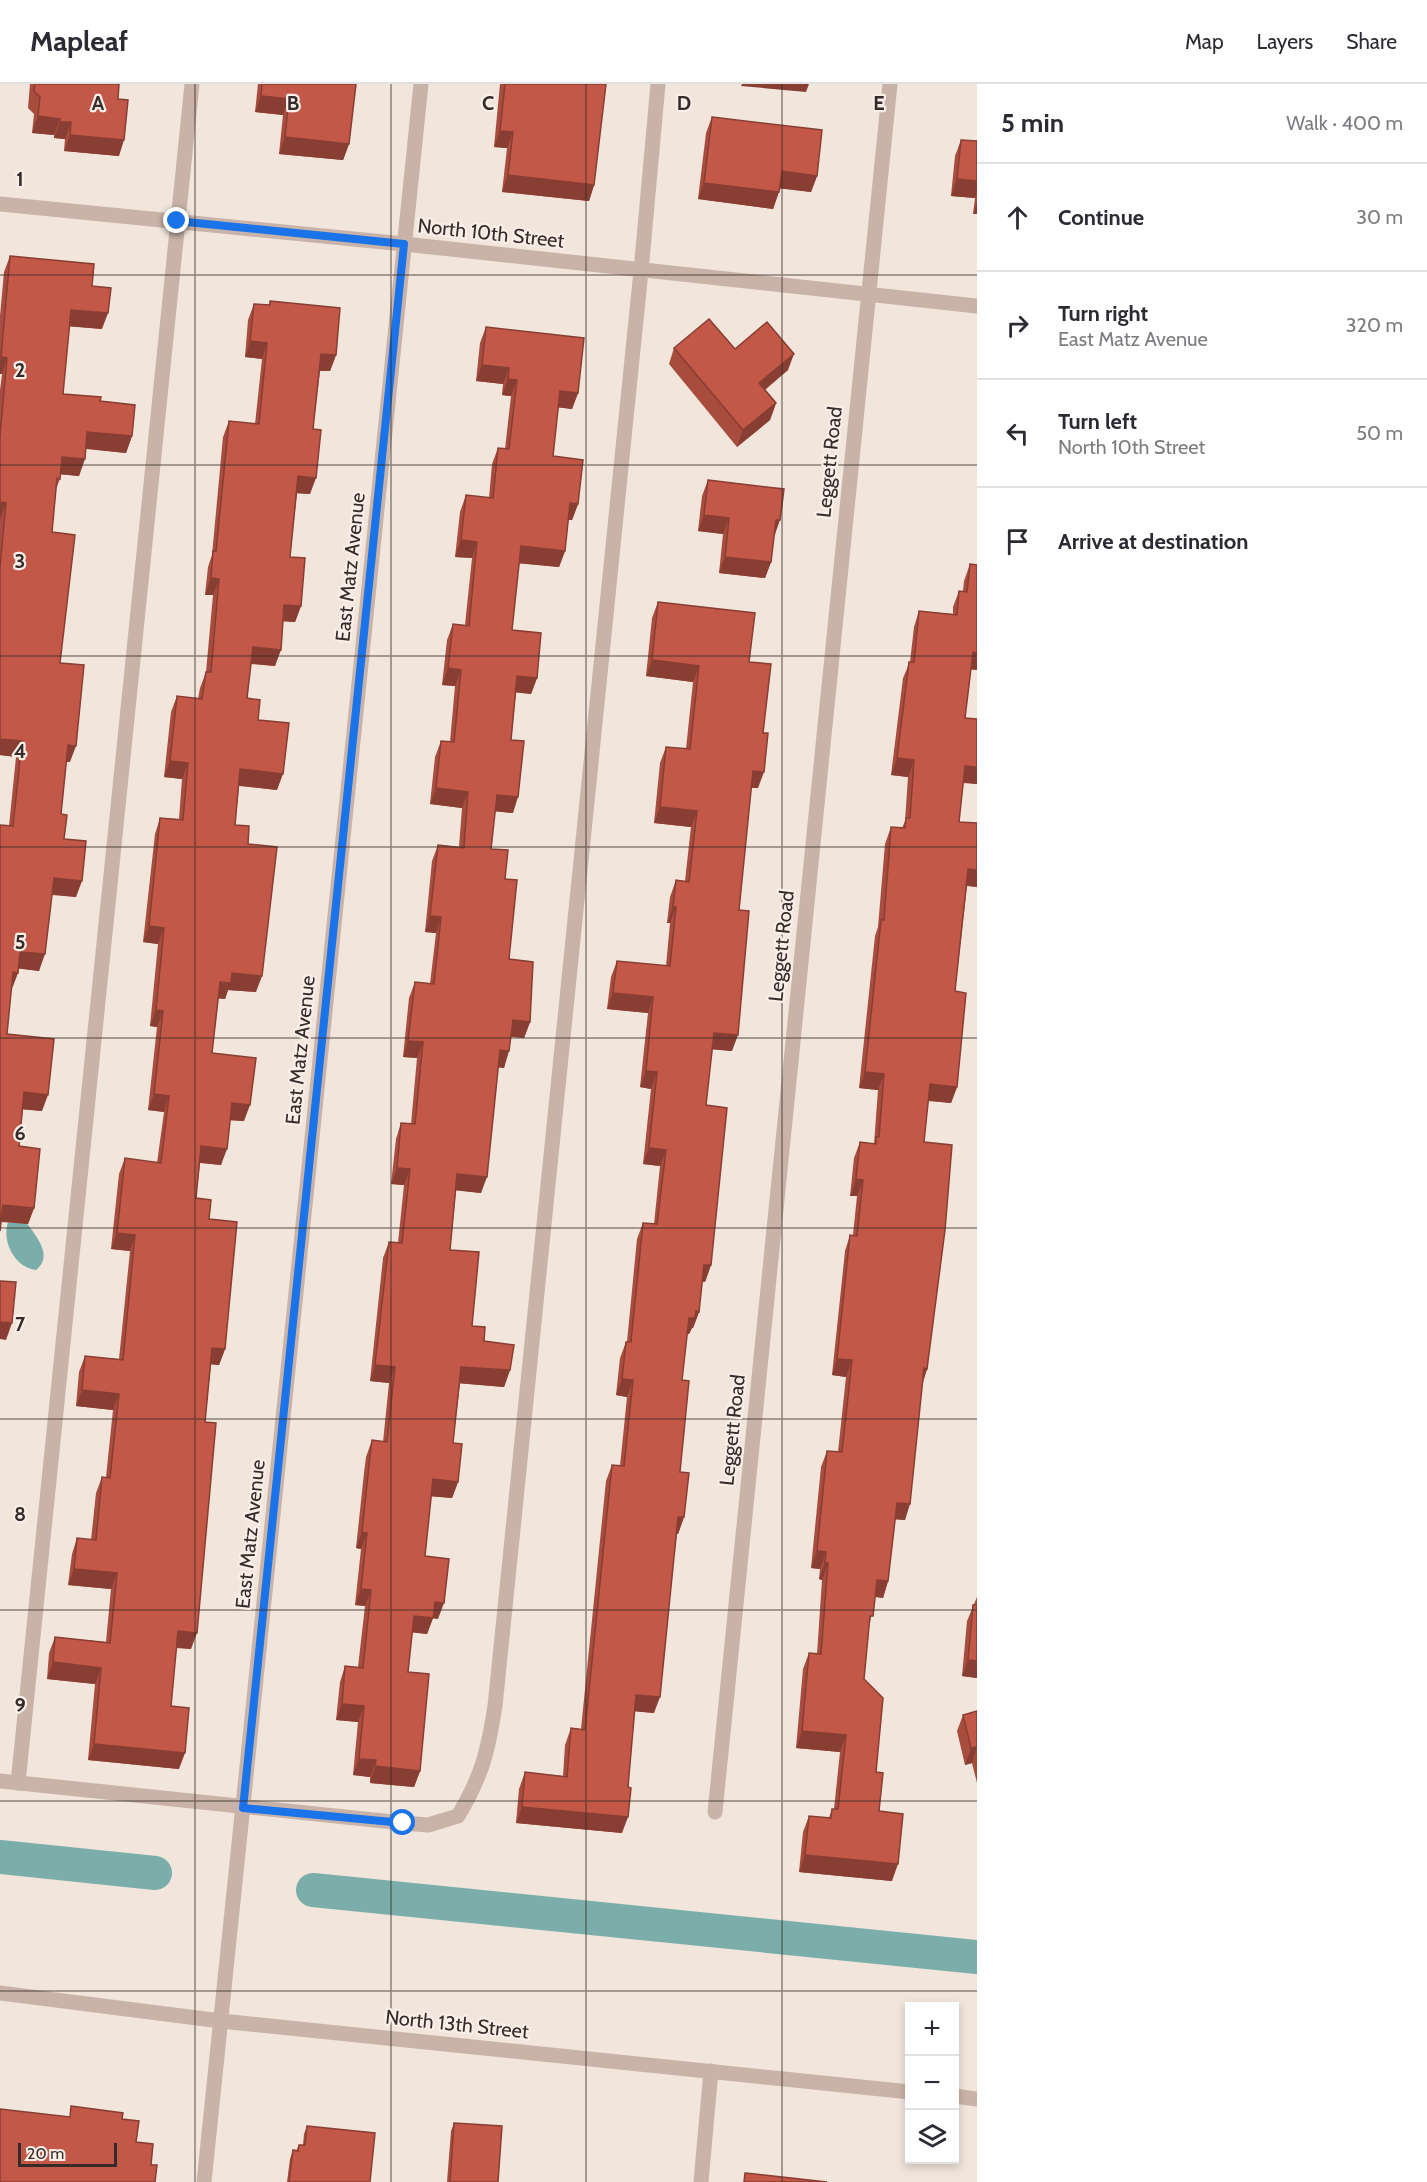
<!DOCTYPE html>
<meta charset="utf-8">
<style>
body{margin:0;font-family:Cabin,sans-serif;background:#f7f7f7;color:#2b2b33}
.controls{position:absolute;right:18px;bottom:18px;display:grid;overflow:hidden;border-radius:0px;box-shadow:0 3px 9px #0003}
.controls button{width:54px;height:54px;display:grid;place-items:center;padding:0;border:0;border-bottom:2px solid #e1e1e2;background:#fff;color:#2b2b33;font:30px sans-serif}
.scale{position:absolute;left:18px;bottom:15px;width:99px;box-sizing:border-box;padding-left:6px;border:3px solid #362b28;border-top:0;font-size:16px;line-height:21px;white-space:nowrap;color:#362b28;-webkit-text-stroke:4px #f9efe8;paint-order:stroke}
.stop{position:absolute;width:18px;height:18px;margin:-14px;border:4px solid #1a73e8;border-radius:50%;background:#fff}
.stop.end{background:#1a73e8;border-color:#fff;box-shadow:0 2px 6px #0008}
.list{margin:0;padding:0;list-style:none}
h2{display:flex;justify-content:space-between;align-items:center;height:78px;margin:0;padding:0 24px;font-size:26px}
h2 small{font-size:20px;font-weight:400;color:#7c7c81}
.list li{display:grid;grid-template-columns:39px 1fr auto;gap:18px;align-items:center;box-sizing:border-box;height:108px;padding:0 24px;border-top:2px solid #e1e1e2}
.list b{display:block;font-size:22px;white-space:nowrap}
.list p{margin:0;font-size:20px;white-space:nowrap;color:#7c7c81}
.list em{font-size:20px;font-style:normal;color:#7c7c81}
.icon{flex:none;width:33px;height:33px;fill:none;stroke:currentColor;stroke-width:2;stroke-linecap:round;stroke-linejoin:round}
.map{position:relative;flex:none;width:977px;height:2098px;overflow:hidden}
header{display:flex;align-items:center;gap:36px;box-sizing:border-box;height:84px;padding:0 30px;background:#fff;border-bottom:2px solid #e1e1e2}
header strong{font-size:28px}
nav{display:flex;gap:33px;margin-inline-start:auto;font-size:21px}
main{display:flex}
aside{flex:1;background:#fff}
.map>svg:first-child{display:block}
</style>
<header>
<strong>Mapleaf</strong>
<nav><a>Map</a><a>Layers</a><a>Share</a></nav>
</header>
<main>
<div class="map">
<svg width="977" height="2098" viewBox="0 0 977 2098">
<rect width="100%" height="100%" fill="#f1e5dc"/>
<path fill="#7baeaa" d="M 9,1136 L 26,1138 C 36,1152 54,1172 36,1186 C 15,1184 0,1156 9,1136 Z"/>
<g fill="none" stroke-linecap="round" stroke-linejoin="round">
<g stroke="#7baeaa" stroke-width="34">
<polyline points="0,1773 155,1789"/>
<polyline points="313,1806 977,1873"/>
</g>
<g stroke="#c9b3a8" stroke-width="15">
<polyline points="0,120 404,160 977,222"/>
<path d="M 0,1697 L 403,1739 L 428,1741 L 458,1732 C 482,1692 488,1667 495,1622 L 641,187 L 658,0"/>
<polyline points="18,1699 192,0"/>
<polyline points="715,1728 890,0"/>
<polyline points="0,1909 221,1937 910,2008"/>
<polyline points="954,2012 977,2015"/>
<polyline points="204,2098 421,0"/>
<polyline points="701,2098 711,1987"/>
</g>
</g>
<g fill="#a84c3e">
<polygon points="30,0 119,0 118,15 119,72 64,67 65,55 54,54 54,51 32,49 34,30 28,24"/>
<polygon points="258,0 356,0 349,60 343,76 279,70 283,31 255,28"/>
<polygon points="500,0 606,0 594,101 589,117 502,108 507,64 494,63"/>
<polygon points="712,33 817,92 811,108 780,104 773,125 698,115 706,49"/>
<polygon points="961,56 977,57 977,130 973,130 975,114 951,112 955,72"/>
<polygon points="10,172 92,202 102,245 69,242 63,310 100,317 132,352 126,369 86,365 79,392 61,390 60,395 56,405 52,448 60,579 70,678 66,678 61,730 64,755 76,813 52,811 39,887 18,884 11,905 7,950 42,1027 23,1025 19,1062 34,1124 28,1140 1,1138 9,742 16,673 0,671 0,306 2,290 0,290 0,232 4,188"/>
<polygon points="270,217 336,271 330,287 320,287 313,345 310,410 297,409 290,473 301,522 295,538 283,537 275,582 251,580 247,614 258,636 277,706 239,702 235,741 248,760 256,908 228,906 225,915 218,914 212,969 244,1037 230,1036 221,1081 200,1079 196,1114 209,1135 225,1265 219,1281 211,1280 205,1338 191,1565 176,1564 171,1622 179,1685 88,1676 95,1600 47,1595 49,1569 55,1553 106,1558 111,1505 68,1501 72,1470 77,1454 91,1456 96,1409 102,1393 106,1393 113,1326 76,1322 79,1288 85,1272 119,1275 130,1167 111,1165 119,1090 125,1074 157,1079 164,1028 148,1026 157,943 150,942 158,860 143,858 155,750 160,734 179,735 182,695 164,693 171,628 177,612 198,615 200,604 206,588 213,511 205,511 208,483 212,471 223,353 229,337 255,340 262,275 245,273 248,236 254,220 269,221"/>
<polygon points="486,243 578,309 572,325 558,323 553,372 578,420 572,436 568,436 565,467 559,483 519,479 512,546 537,594 531,610 516,608 511,656 513,729 495,727 491,765 505,795 509,875 530,938 524,954 511,953 504,984 498,983 481,1109 456,1106 450,1166 472,1242 484,1257 510,1286 504,1303 460,1299 453,1359 458,1398 452,1414 431,1412 425,1472 438,1535 433,1534 427,1550 412,1548 408,1588 420,1687 414,1703 370,1699 370,1693 353,1691 358,1638 336,1636 340,1598 345,1582 358,1583 365,1522 355,1521 361,1465 356,1464 364,1389 366,1373 372,1356 383,1358 389,1299 370,1297 383,1174 389,1158 398,1159 404,1101 391,1100 396,1055 401,1039 411,1040 417,974 403,973 409,914 415,898 430,900 436,849 425,848 432,777 438,761 459,763 462,724 430,720 435,673 441,657 450,658 455,602 442,601 447,556 453,540 465,541 472,474 455,473 460,428 466,411 489,414 492,380 498,364 505,365 511,312 502,311 503,300 476,297 480,259"/>
<polygon points="674,264 735,265 788,286 765,306 776,319 770,336 737,363 669,280"/>
<polygon points="708,396 774,453 771,478 765,494 719,489 723,450 698,447 702,412"/>
<polygon points="970,480 977,481 977,586 971,585 965,634 977,635 977,700 963,699 959,738 977,803 967,802 955,907 957,1003 951,1019 928,1017 924,1058 927,1285 923,1298 905,1436 895,1435 888,1497 883,1514 875,1513 869,1543 864,1595 876,1688 879,1727 892,1797 799,1788 803,1748 809,1732 829,1734 832,1725 834,1725 840,1668 796,1664 803,1585 809,1569 817,1570 822,1496 819,1495 820,1485 811,1484 821,1383 827,1367 838,1368 846,1293 832,1291 845,1167 850,1151 853,1151 857,1112 850,1112 854,1074 860,1058 874,1060 878,1006 859,1004 875,852 878,843 885,760 891,743 902,744 905,737 908,693 891,691 903,594 910,578 914,543 919,527 953,530 953,523 959,507 963,507 964,497"/>
<polygon points="658,518 749,578 763,649 758,704 751,704 739,826 732,967 712,965 706,1021 711,1181 705,1198 702,1197 699,1228 693,1244 692,1244 689,1250 687,1250 682,1296 680,1388 684,1433 678,1450 677,1450 654,1629 635,1627 622,1749 516,1739 519,1705 525,1688 563,1692 565,1661 571,1644 581,1645 606,1397 612,1381 620,1382 627,1313 616,1311 620,1274 626,1258 627,1258 637,1155 643,1139 654,1140 660,1082 643,1080 651,1005 640,1003 648,929 607,925 611,893 617,877 666,882 670,839 667,839 670,813 676,796 685,797 691,743 654,739 660,679 666,663 686,665 693,598 646,592 652,534"/>
<polygon points="977,1513 977,1594 962,1592 967,1537"/>
<polygon points="977,1627 977,1699 972,1679 965,1681 957,1647 963,1631"/>
<polygon points="454,2039 498,2098 447,2098 451,2047"/>
<polygon points="307,2042 370,2098 287,2098 290,2075 293,2066 296,2067 299,2061 303,2061 304,2050"/>
</g>
<g fill="#883e32">
<polygon points="742,0 809,0 806,8 741,2"/>
<polygon points="261,12 289,15 283,31 255,28"/>
<polygon points="38,32 60,35 54,51 32,49"/>
<polygon points="60,38 71,38 65,55 54,54"/>
<polygon points="500,47 513,48 507,64 494,63"/>
<polygon points="70,51 124,56 119,72 64,67"/>
<polygon points="285,53 349,60 343,76 279,70"/>
<polygon points="782,87 817,92 811,108 776,104"/>
<polygon points="508,91 594,101 589,117 502,108"/>
<polygon points="957,95 977,97 977,108 975,114 951,112"/>
<polygon points="704,99 779,108 773,125 698,115"/>
<polygon points="977,119 977,130 973,130"/>
<polygon points="71,226 108,229 102,245 65,242"/>
<polygon points="250,257 267,259 262,275 245,273"/>
<polygon points="321,270 336,271 330,287 315,286"/>
<polygon points="794,270 788,286 753,315 759,299"/>
<polygon points="1,273 7,274 2,290 0,290 0,277"/>
<polygon points="482,281 509,284 503,300 476,297"/>
<polygon points="508,295 517,296 511,312 502,311"/>
<polygon points="560,307 578,309 572,325 554,323"/>
<polygon points="776,319 770,336 737,363 743,346"/>
<polygon points="87,348 132,352 126,369 81,364"/>
<polygon points="62,373 85,375 79,392 56,390"/>
<polygon points="298,392 316,394 310,410 293,409"/>
<polygon points="0,418 6,419 0,435"/>
<polygon points="570,419 578,420 572,436 564,436"/>
<polygon points="704,431 729,434 723,450 698,447"/>
<polygon points="776,436 780,436 774,453 770,452"/>
<polygon points="461,456 477,458 472,474 455,473"/>
<polygon points="521,462 565,467 559,483 515,479"/>
<polygon points="725,473 771,478 765,494 719,489"/>
<polygon points="211,494 219,495 213,511 205,511"/>
<polygon points="284,521 301,522 295,538 278,537"/>
<polygon points="253,563 281,566 275,582 247,579"/>
<polygon points="973,568 977,569 977,586 967,585"/>
<polygon points="652,576 699,582 693,598 646,592"/>
<polygon points="448,584 461,586 455,602 442,601"/>
<polygon points="517,592 537,594 531,610 511,608"/>
<polygon points="0,655 22,657 16,673 0,671"/>
<polygon points="68,661 76,662 70,678 62,677"/>
<polygon points="897,674 914,676 908,693 891,691"/>
<polygon points="170,677 188,679 182,695 164,693"/>
<polygon points="965,682 977,683 977,700 959,698"/>
<polygon points="240,685 283,690 277,706 235,701"/>
<polygon points="753,687 764,688 758,704 747,703"/>
<polygon points="436,704 468,708 462,724 430,720"/>
<polygon points="497,711 518,713 513,729 491,727"/>
<polygon points="660,723 697,727 691,743 654,739"/>
<polygon points="968,785 977,786 977,803 962,801"/>
<polygon points="54,794 82,797 76,813 48,810"/>
<polygon points="673,823 676,823 670,839 667,839"/>
<polygon points="430,832 441,833 436,849 425,848"/>
<polygon points="149,842 164,844 158,860 143,858"/>
<polygon points="20,868 45,870 39,887 14,884"/>
<polygon points="13,888 18,889 12,905"/>
<polygon points="232,889 262,892 256,908 228,906 225,915 214,914 220,898"/>
<polygon points="613,909 653,913 648,929 607,925"/>
<polygon points="156,926 163,927 157,943 150,942"/>
<polygon points="513,936 530,938 524,954 507,952"/>
<polygon points="714,949 738,951 732,967 708,965"/>
<polygon points="408,957 423,958 417,974 403,973"/>
<polygon points="500,966 509,967 504,984 494,983"/>
<polygon points="646,987 657,988 651,1005 640,1003"/>
<polygon points="865,988 884,990 878,1006 859,1004"/>
<polygon points="930,1000 957,1003 951,1019 924,1016"/>
<polygon points="24,1008 48,1011 42,1027 18,1025"/>
<polygon points="154,1010 169,1012 164,1028 148,1026"/>
<polygon points="232,1019 250,1021 244,1037 226,1036"/>
<polygon points="201,1062 227,1065 221,1081 195,1078"/>
<polygon points="649,1064 666,1066 660,1082 643,1080"/>
<polygon points="397,1084 410,1085 404,1101 391,1100"/>
<polygon points="457,1090 487,1093 481,1109 452,1106"/>
<polygon points="856,1095 863,1096 857,1112 850,1112"/>
<polygon points="3,1121 34,1124 28,1140 0,1137"/>
<polygon points="117,1149 135,1151 130,1167 111,1165"/>
<polygon points="704,1181 711,1181 705,1198 698,1197"/>
<polygon points="696,1227 699,1228 693,1244 692,1244 689,1250 683,1250 689,1234"/>
<polygon points="0,1238 12,1239 6,1256 0,1255"/>
<polygon points="212,1264 225,1265 219,1281 206,1280"/>
<polygon points="837,1275 852,1276 846,1293 832,1291"/>
<polygon points="375,1281 395,1283 389,1299 370,1297"/>
<polygon points="461,1283 510,1286 504,1303 455,1299"/>
<polygon points="924,1284 927,1285 922,1301"/>
<polygon points="622,1295 633,1296 627,1313 616,1311"/>
<polygon points="82,1306 119,1310 113,1326 76,1322"/>
<polygon points="433,1395 458,1398 452,1414 427,1412"/>
<polygon points="897,1419 910,1420 905,1436 891,1435"/>
<polygon points="678,1433 684,1433 678,1450 672,1449"/>
<polygon points="362,1448 367,1449 361,1465 356,1464"/>
<polygon points="817,1467 826,1468 820,1485 811,1484"/>
<polygon points="825,1479 828,1479 822,1496 819,1495"/>
<polygon points="74,1485 117,1489 111,1505 68,1501"/>
<polygon points="877,1496 888,1497 883,1514 871,1512"/>
<polygon points="361,1505 371,1506 365,1522 355,1521"/>
<polygon points="435,1518 444,1519 438,1535 433,1534 427,1550 408,1548 414,1532"/>
<polygon points="178,1547 197,1549 191,1565 172,1563"/>
<polygon points="968,1576 977,1577 977,1594 962,1592"/>
<polygon points="53,1578 101,1584 95,1600 47,1595"/>
<polygon points="636,1611 660,1613 654,1629 630,1627"/>
<polygon points="342,1620 364,1622 358,1638 336,1636"/>
<polygon points="802,1647 846,1651 840,1668 796,1664"/>
<polygon points="94,1660 185,1669 179,1685 88,1676"/>
<polygon points="977,1663 972,1679 965,1681 971,1664"/>
<polygon points="359,1675 376,1676 370,1693 353,1691"/>
<polygon points="375,1682 420,1687 414,1703 370,1699"/>
<polygon points="522,1723 628,1733 622,1749 516,1739"/>
<polygon points="805,1771 898,1780 892,1797 799,1788"/>
</g>
<g fill="#c35848" stroke="#883e32" stroke-width="1.5">
<polygon points="35,0 119,0 118,15 128,16 124,56 70,51 71,38 60,38 60,35 38,32 40,13 34,7"/>
<polygon points="262,0 356,0 349,60 285,53 289,15 261,12"/>
<polygon points="505,0 606,0 594,101 508,91 513,48 500,47"/>
<polygon points="712,33 822,46 817,92 782,87 779,108 704,99"/>
<polygon points="961,56 977,57 977,97 957,95"/>
<polygon points="10,172 94,180 92,202 111,204 108,229 71,226 63,310 101,313 100,317 135,321 132,352 87,348 85,375 62,373 60,395 57,394 52,448 75,451 60,579 84,581 76,662 68,661 61,730 67,731 64,755 86,757 82,797 54,794 45,870 20,868 18,889 13,888 7,950 54,955 48,1011 24,1008 19,1062 40,1065 34,1124 3,1121 0,1147 0,741 13,742 22,657 0,655 0,483 6,419 0,418 0,352 7,274 1,273"/>
<polygon points="270,217 340,224 336,271 321,270 313,345 321,346 316,394 298,392 290,473 305,474 301,522 284,521 281,566 253,563 247,614 260,616 258,636 289,639 283,690 240,685 235,741 249,742 248,760 277,763 262,892 232,889 231,899 220,898 212,969 256,974 250,1021 232,1019 227,1065 201,1062 196,1114 211,1116 209,1135 237,1138 225,1265 212,1264 205,1338 216,1339 197,1549 178,1547 171,1622 189,1624 185,1669 94,1660 101,1584 53,1578 55,1553 110,1559 117,1489 74,1485 77,1454 96,1456 102,1393 110,1394 119,1310 82,1306 85,1272 123,1276 135,1151 117,1149 125,1074 161,1079 169,1012 154,1010 163,927 156,926 164,844 149,842 160,734 183,736 188,679 170,677 177,612 202,615 206,588 211,588 219,495 211,494 213,467 216,467 229,337 259,340 267,259 250,257 254,220 270,221"/>
<polygon points="709,235 735,265 767,238 794,270 759,299 776,319 743,346 674,264"/>
<polygon points="486,243 584,254 578,309 560,307 553,372 583,376 578,420 570,419 565,467 521,462 512,546 541,549 537,594 517,592 511,656 524,657 518,713 497,711 491,765 508,766 505,795 517,796 509,875 533,878 530,938 513,936 509,967 500,966 487,1093 457,1090 450,1166 479,1168 472,1242 485,1243 484,1257 514,1261 510,1286 461,1283 453,1359 462,1360 458,1398 433,1395 425,1472 449,1475 444,1519 435,1518 433,1534 414,1532 408,1588 429,1590 420,1687 375,1682 376,1676 359,1675 364,1622 342,1620 345,1582 363,1584 371,1506 361,1505 367,1449 362,1448 370,1372 372,1356 387,1358 395,1283 375,1281 389,1158 402,1159 410,1085 397,1084 401,1039 415,1040 423,958 408,957 415,898 434,900 441,833 430,832 438,761 464,764 468,708 436,704 441,657 454,658 461,586 448,584 453,540 469,542 477,458 461,456 466,411 493,414 498,364 509,365 517,296 508,295 509,284 482,281"/>
<polygon points="708,396 784,405 780,436 776,436 771,478 725,473 729,434 704,431"/>
<polygon points="970,480 977,481 977,569 973,568 965,634 977,635 977,683 965,682 959,738 977,739 977,786 968,785 955,907 966,909 957,1003 930,1000 924,1058 952,1061 945,1146 927,1285 924,1284 910,1420 897,1419 888,1497 877,1496 873,1532 870,1532 864,1595 883,1614 876,1688 883,1689 879,1727 903,1730 898,1780 805,1771 809,1732 831,1734 832,1725 838,1725 846,1651 802,1647 809,1569 821,1570 828,1479 825,1479 826,1468 817,1467 827,1367 842,1368 852,1276 837,1275 850,1151 857,1152 863,1096 856,1095 860,1058 876,1060 876,1053 879,1053 884,990 865,988 881,836 884,836 891,743 905,744 906,734 910,734 914,676 897,674 909,578 914,578 919,527 957,531 959,507 967,508"/>
<polygon points="658,518 755,529 749,578 771,580 763,649 768,649 764,688 753,687 739,826 749,827 738,951 714,949 706,1021 727,1024 711,1181 704,1181 699,1228 696,1227 695,1234 689,1234 682,1296 689,1297 680,1388 689,1389 684,1433 678,1433 660,1613 636,1611 628,1703 631,1704 628,1733 522,1723 525,1688 567,1693 571,1644 585,1646 612,1381 624,1382 633,1296 622,1295 626,1258 631,1258 643,1139 657,1140 666,1066 649,1064 657,988 646,987 653,913 613,909 617,877 670,882 676,823 673,823 676,796 689,798 697,727 660,723 666,663 690,665 699,582 652,576"/>
<polygon points="0,1197 16,1198 12,1239 0,1238"/>
<polygon points="973,1521 977,1521 977,1577 968,1576"/>
<polygon points="977,1627 977,1663 971,1664 963,1631"/>
<polygon points="71,2022 123,2029 122,2035 139,2037 136,2058 153,2060 151,2081 157,2081 155,2098 0,2098 0,2025 70,2033"/>
<polygon points="454,2039 502,2042 498,2098 450,2098"/>
<polygon points="307,2042 375,2049 370,2098 289,2098 293,2066 298,2067 299,2061 305,2061"/>
<polygon points="745,2089 827,2098 744,2098"/>
</g>
<g fill="none" stroke-linecap="round" stroke-linejoin="round">
<polyline stroke="#1a73e8" stroke-width="8" points="177,137 404,160 243,1724 403,1739"/>
</g>
<path fill="none" stroke="#362b28" stroke-width="1.5" stroke-opacity="0.55" d="M 195,0 L 195,2098M 391,0 L 391,2098M 586,0 L 586,2098M 782,0 L 782,2098M 0,191 L 977,191M 0,381 L 977,381M 0,572 L 977,572M 0,763 L 977,763M 0,954 L 977,954M 0,1144 L 977,1144M 0,1335 L 977,1335M 0,1526 L 977,1526M 0,1717 L 977,1717M 0,1907 L 977,1907"/>
<g text-anchor="middle" dominant-baseline="central" stroke-width="4.5" stroke-linejoin="round" paint-order="stroke">
<g font-size="20" fill="#362b28" stroke="#f9efe8">
<text transform="translate(491 149) rotate(6)">North 10th Street</text>
<text transform="translate(829 378) rotate(-84)">Leggett Road</text>
<text transform="translate(350 483) rotate(-84)">East Matz Avenue</text>
<text transform="translate(781 862) rotate(-84)">Leggett Road</text>
<text transform="translate(300 966) rotate(-84)">East Matz Avenue</text>
<text transform="translate(732 1346) rotate(-84)">Leggett Road</text>
<text transform="translate(250 1450) rotate(-84)">East Matz Avenue</text>
<text transform="translate(457 1940) rotate(6)">North 13th Street</text>
</g>
</g>
<g font-size="20" text-anchor="middle" font-weight="bold" fill="#362b28" stroke="#f9efe8" stroke-width="4.5" stroke-linejoin="round" paint-order="stroke">
<text x="98" y="26">A</text>
<text x="293" y="26">B</text>
<text x="488" y="26">C</text>
<text x="684" y="26">D</text>
<text x="879" y="26">E</text>
<text x="20" y="102">1</text>
<text x="20" y="293">2</text>
<text x="20" y="484">3</text>
<text x="20" y="674">4</text>
<text x="20" y="865">5</text>
<text x="20" y="1056">6</text>
<text x="20" y="1247">7</text>
<text x="20" y="1437">8</text>
<text x="20" y="1628">9</text>
</g>
</svg>
<div class="controls">
<button>+</button>
<button>−</button>
<button><svg class="icon" aria-label="layers" viewBox="0 0 24 24"><path d="M12 4l9 5-9 5-9-5zM3 14l9 5 9-5"/></svg></button>
</div>
<div class="scale">20 m</div>
<div class="stop" style="left:403px;top:1739px"></div>
<div class="stop end" style="left:177px;top:137px"></div>
</div>
<aside>
<h2>5 min<small>Walk · 400 m</small></h2>
<ul class="list">
<li><svg class="icon" aria-label="ahead" viewBox="0 0 24 24"><path d="M12 20V5M6 11l6-6 6 6"/></svg><div><b>Continue</b></div><em>30 m</em></li>
<li><svg class="icon" aria-label="right" viewBox="0 0 24 24"><path d="M7 20v-9h11M14 6l5 5-5 5"/></svg><div><b>Turn right</b><p>East Matz Avenue</p></div><em>320 m</em></li>
<li><svg class="icon" aria-label="left" viewBox="0 0 24 24"><path d="M17 20v-9H6M10 6l-5 5 5 5"/></svg><div><b>Turn left</b><p>North 10th Street</p></div><em>50 m</em></li>
<li><svg class="icon" aria-label="arrive" viewBox="0 0 24 24"><path d="M6 21V4h12l-3 4 3 4H6"/></svg><div><b>Arrive at destination</b></div></li>
</ul>
</aside>
</main>
